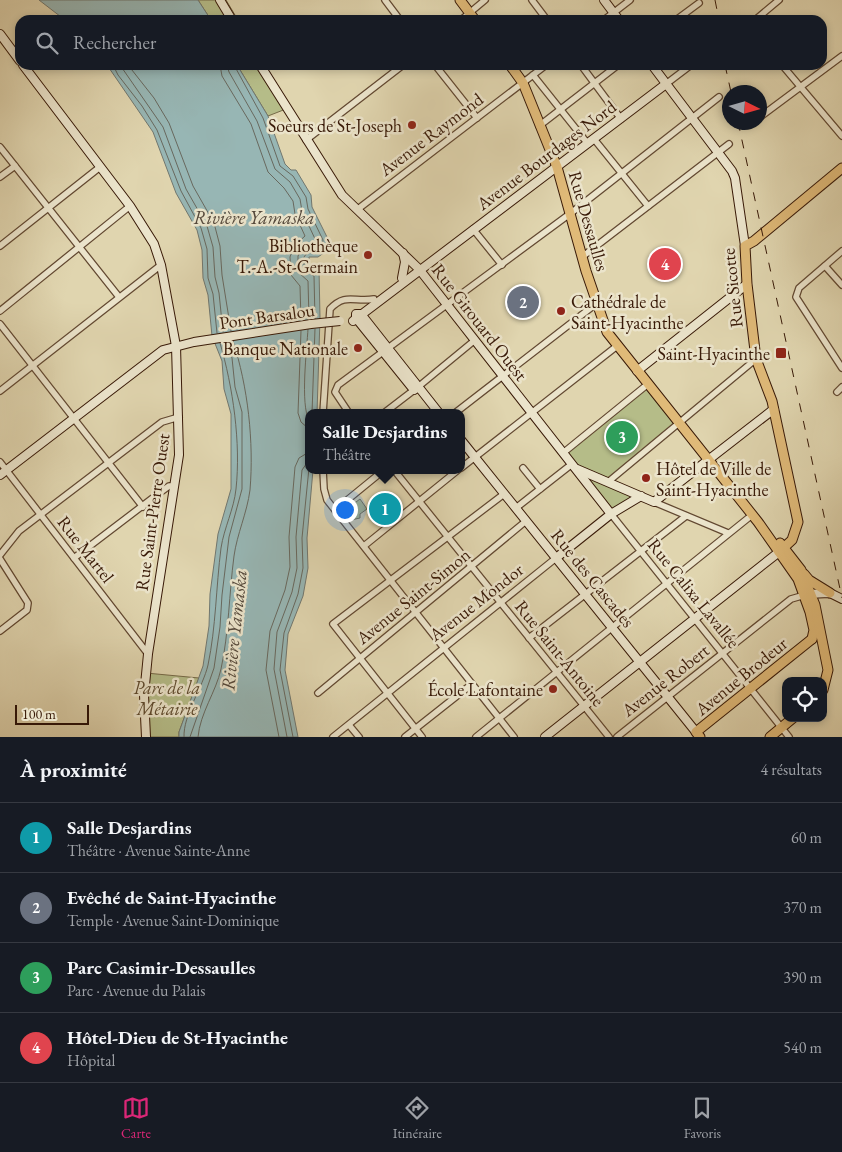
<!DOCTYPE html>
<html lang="fr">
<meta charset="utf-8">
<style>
body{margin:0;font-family:"EB Garamond",serif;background:#242831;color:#f1f3f6}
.controls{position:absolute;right:15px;bottom:15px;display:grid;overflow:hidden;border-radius:10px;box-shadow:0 2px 8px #0003}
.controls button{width:45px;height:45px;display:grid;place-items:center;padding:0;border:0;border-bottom:1px solid #363941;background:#171b24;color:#f1f3f6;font:25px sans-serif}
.compass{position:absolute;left:722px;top:85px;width:45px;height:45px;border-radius:50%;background:#171b24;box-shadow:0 2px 8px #0003;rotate:95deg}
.scale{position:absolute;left:15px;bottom:12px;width:74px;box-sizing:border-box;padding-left:5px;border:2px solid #381907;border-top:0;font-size:14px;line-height:18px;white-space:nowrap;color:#381907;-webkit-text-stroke:4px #ebe4cb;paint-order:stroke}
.you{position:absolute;left:344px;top:509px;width:18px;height:18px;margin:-12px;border:4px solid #fff;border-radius:50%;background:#1a73e8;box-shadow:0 0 0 8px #1a73e833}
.badge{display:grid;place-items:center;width:32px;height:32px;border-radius:50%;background:#db2777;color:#fff;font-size:16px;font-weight:700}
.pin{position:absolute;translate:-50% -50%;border:2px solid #fff;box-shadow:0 1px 5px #0006}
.popup{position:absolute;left:305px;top:409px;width:160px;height:65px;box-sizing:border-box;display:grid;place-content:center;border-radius:10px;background:#171b24;filter:drop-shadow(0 1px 4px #0005);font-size:16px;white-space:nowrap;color:#9ea1a6}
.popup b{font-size:19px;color:#f1f3f6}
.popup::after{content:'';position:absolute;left:50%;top:100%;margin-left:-10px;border:10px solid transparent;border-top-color:#171b24}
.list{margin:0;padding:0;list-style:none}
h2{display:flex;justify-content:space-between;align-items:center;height:65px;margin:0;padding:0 20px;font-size:21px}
h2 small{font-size:16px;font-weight:400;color:#9ea1a6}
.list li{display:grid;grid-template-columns:32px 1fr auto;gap:15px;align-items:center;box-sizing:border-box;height:70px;padding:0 20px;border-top:1px solid #363941}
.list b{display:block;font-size:19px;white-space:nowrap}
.list p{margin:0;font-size:16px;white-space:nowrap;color:#9ea1a6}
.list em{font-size:16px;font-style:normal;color:#9ea1a6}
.icon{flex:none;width:28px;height:28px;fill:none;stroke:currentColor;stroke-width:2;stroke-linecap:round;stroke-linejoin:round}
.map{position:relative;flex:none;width:842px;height:737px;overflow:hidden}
.search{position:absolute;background:#171b24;box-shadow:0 2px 8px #0003;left:15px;right:15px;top:15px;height:55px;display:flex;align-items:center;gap:12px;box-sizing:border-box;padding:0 18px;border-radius:15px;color:#9ea1a6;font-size:19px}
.sheet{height:345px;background:#171b24}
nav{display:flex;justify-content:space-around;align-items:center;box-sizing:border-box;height:70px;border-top:1px solid #363941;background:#171b24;font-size:14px;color:#9ea1a6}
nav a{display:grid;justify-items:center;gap:2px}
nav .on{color:#db2777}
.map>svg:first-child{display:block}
</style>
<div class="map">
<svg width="842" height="737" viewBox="0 0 842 737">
<rect width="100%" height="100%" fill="#e0d5af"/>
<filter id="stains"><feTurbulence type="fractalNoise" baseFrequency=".004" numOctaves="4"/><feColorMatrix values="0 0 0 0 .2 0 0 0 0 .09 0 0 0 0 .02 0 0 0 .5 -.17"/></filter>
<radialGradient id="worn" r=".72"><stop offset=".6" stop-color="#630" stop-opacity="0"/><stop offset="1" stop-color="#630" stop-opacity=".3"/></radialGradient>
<g fill="#b5bc88" stroke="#766a48">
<polygon points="198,0 226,0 238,20 211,20"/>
<polygon points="237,65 265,65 291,107 268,116"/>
<polygon points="648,384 679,423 608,482 575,468 563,453"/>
<polygon points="582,474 636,497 612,511"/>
<polygon points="360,499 367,509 360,514 360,518 351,520 344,511"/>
<polygon points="146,673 199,678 179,732 179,737 146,737"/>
</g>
<g fill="#97b6b4" stroke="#71776f">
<polygon points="39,0 198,0 211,20 65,20"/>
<polygon points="107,65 237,65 268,116 285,164 291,170 296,170 311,195 312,207 328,239 328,250 318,257 309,257 309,269 319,269 320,318 317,413 309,413 309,470 313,470 307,538 308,568 303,596 288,634 285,670 298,737 179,737 179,732 203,666 209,626 210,594 218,534 231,489 231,414 224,389 222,361 212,336 208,295 203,278 202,250 197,230 176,193 153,132"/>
</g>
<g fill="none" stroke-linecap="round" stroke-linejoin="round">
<g stroke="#68685e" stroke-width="1">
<polyline points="113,65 118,75 142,106 157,130 181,191 201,228 207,249 208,278 213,294 217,333"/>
<polyline points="120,65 163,127 186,189 207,226 213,247 215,277 219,293 223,332"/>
<polyline points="128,65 154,98 169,123 193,186 214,223 220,246 222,275 231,331"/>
<polyline points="220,65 222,76 251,124 268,172 284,188 293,201 295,214 305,236 294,246 290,257 291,275 300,286 301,320"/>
<polyline points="227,65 229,72 257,121 275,169 290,182 300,199 302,211 316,241 313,245 302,249 298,256 298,272 308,281 309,319"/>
<polyline points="234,65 263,118 280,166 293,176 306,197 308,209 323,240 322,247 316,252 307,253 304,257 304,270 314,276 315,319"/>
<path d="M 308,329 C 307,348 300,405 309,420"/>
<polyline points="301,331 298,413 301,422 309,429"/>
<polyline points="312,413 315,329"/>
<path d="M 184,737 C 183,715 203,687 208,665 C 216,627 216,587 221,548 C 224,528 234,509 236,489 C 241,443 233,387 220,343"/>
<polyline points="190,737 214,668 220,627 222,595 229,537 242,489 242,412 235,387 232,358 226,342"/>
<path d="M 198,737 C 200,713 216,692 221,669 C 229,632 229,594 234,556 C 237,534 247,513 250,490 C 254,442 248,387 233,341"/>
<polyline points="279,737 266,670 270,631 285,590 290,567 289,537 295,467 299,458 309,452"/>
<polyline points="287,737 274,669 277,632 292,592 297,568 296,537 302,470 309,460"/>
<polyline points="293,737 280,670 284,633 298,594 303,568 302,538 309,468"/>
</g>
<defs>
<g id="street">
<polyline points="385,0 400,20"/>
<polyline points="532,0 547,20"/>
<polyline points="461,20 485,0"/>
<polyline points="604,20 630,0"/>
<polyline points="676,20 699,3"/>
<polyline points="755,20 779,0"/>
<polyline points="435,65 477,118"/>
<polyline points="581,65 621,119"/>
<polyline points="782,65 842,136"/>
<polyline points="533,75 588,144"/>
<polyline points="666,84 691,65"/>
<polyline points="760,117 842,56"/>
<polyline points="539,126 618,65"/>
<polyline points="594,139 648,206"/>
<polyline points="306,140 403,65"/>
<polyline points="0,147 119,297"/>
<polyline points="0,177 15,166"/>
<polyline points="358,209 546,65"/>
<polyline points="473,229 502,265"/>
<polyline points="0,246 100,167"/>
<polyline points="842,251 799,288 796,297 842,368"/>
<polyline points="582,257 729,144"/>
<polyline points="825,266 842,285"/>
<polyline points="0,311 130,206"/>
<polyline points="0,324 143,507"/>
<polyline points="418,387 475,340"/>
<polyline points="0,391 161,265"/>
<polyline points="837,392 842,387"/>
<path d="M 323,413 L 330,309 C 346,292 355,303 374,299"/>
<polyline points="349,413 335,392 338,385 571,213 719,97"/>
<polyline points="384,413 414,390"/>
<polyline points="455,413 597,303"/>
<polyline points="563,453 648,384"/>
<polyline points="0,462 148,654"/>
<polyline points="461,468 617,346"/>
<polyline points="523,468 540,489"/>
<polyline points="323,470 324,489 327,500 514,737"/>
<polyline points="394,470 609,737"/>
<polyline points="608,482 756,359"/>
<polyline points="654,502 728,533"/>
<polyline points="516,508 572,464"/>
<polyline points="335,510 384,470"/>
<polyline points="611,514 789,737"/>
<polyline points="364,546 458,470"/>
<polyline points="0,555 19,531 162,422 179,417"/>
<polyline points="74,558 158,494 169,486 174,486"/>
<polyline points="0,559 28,603 27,610 0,631"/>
<polyline points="529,638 686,516"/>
<polyline points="318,693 526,521"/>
<polyline points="349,725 359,737"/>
<polyline points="333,737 556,558"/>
<polyline points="405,737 472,684"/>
<polyline points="422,737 333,624 504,494"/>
<polyline points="476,737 752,515"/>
<polyline points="617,737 791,599 805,595"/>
</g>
<g id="secondary">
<polyline points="220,0 232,20"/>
<polyline points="604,0 619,20"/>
<polyline points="0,34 20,61"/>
<polyline points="23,65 130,206 154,244 161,265 176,346 179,455 148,654 144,695 146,737"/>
<polyline points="260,65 342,195 419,269 611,514"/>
<polyline points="652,65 732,171 735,178 745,246"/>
<polyline points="402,278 405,262 403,253"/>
<polyline points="353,321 666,84"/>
<polyline points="637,371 747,284"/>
<polyline points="418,387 414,390 356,318 356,314 361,314 439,413"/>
<polyline points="461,440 696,732"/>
<polyline points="577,469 654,502 774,409"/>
<polyline points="0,475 163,350 194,342 311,324"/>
<polyline points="556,558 611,514 641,496"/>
<polyline points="807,594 830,593 842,599"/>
<polyline points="545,737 779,552"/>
</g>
<g id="primary">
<polyline points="460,0 475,20"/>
<polyline points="510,65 523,83 557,167 586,271 607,332 758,522 798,579 810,612 814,630 812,639"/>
<polyline points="780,543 801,570 815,605 828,670 823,690"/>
<polyline points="779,552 792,540 798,522 772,401 756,359 747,284 745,246 754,241 842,168"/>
<polyline points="804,574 809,580 830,593"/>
<polyline points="700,737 696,732 812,639"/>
<polyline points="770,737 793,718"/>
</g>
</defs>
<use href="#street" stroke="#624831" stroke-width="8"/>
<use href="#secondary" stroke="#381907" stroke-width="10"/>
<use href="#primary" stroke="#381907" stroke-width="11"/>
<use href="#street" stroke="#ebe4cb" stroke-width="5.5"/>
<use href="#secondary" stroke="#ebe4cb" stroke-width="8"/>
<use href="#primary" stroke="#e0ba78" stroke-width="9"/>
<g stroke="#381907" stroke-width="1" stroke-dasharray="9 9" stroke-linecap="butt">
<polyline points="715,0 719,20"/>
<polyline points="725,65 731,92"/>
<polyline points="738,122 842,598"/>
</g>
<defs>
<polyline id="secondary-bridge" points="311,324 340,321"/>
</defs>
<use href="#secondary-bridge" stroke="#381907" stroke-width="10" stroke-linecap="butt"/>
<use href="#secondary-bridge" stroke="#ebe4cb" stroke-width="8"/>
</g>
<g fill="#8f2418" stroke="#ebe4cb" stroke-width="2">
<circle cx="412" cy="125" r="5"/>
<circle cx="368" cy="255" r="5"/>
<circle cx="561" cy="311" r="5"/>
<circle cx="358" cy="348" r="5"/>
<rect x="775" y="347" width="12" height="12" rx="2.5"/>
<circle cx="646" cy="478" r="5"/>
<circle cx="553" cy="689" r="5"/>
</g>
<g text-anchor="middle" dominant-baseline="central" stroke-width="5" stroke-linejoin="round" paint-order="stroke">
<g font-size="18" fill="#381907" stroke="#ebe4cb" text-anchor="end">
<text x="402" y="125">Soeurs de St-Joseph</text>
<text x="358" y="245">Bibliothèque<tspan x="358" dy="21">T.-A.-St-Germain</tspan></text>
<text x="571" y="301" text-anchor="start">Cathédrale de<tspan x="571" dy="21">Saint-Hyacinthe</tspan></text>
<text x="348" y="348">Banque Nationale</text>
<text x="770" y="353">Saint-Hyacinthe</text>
<text x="656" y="468" text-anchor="start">Hôtel de Ville de<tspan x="656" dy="21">Saint-Hyacinthe</tspan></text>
<text x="543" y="689">École Lafontaine</text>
</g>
<g font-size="18" fill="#381907" stroke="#ebe4cb">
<text transform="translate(431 134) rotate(-37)">Avenue Raymond</text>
<text transform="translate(546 155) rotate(-37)">Avenue Bourdages Nord</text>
<text transform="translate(589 221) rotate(74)">Rue Dessaulles</text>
<text transform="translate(732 288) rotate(-96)">Rue Sicotte</text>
<text transform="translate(267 316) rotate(-8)">Pont Barsalou</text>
<text transform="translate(480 322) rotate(52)">Rue Girouard Ouest</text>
<text transform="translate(152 512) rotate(-82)">Rue Saint-Pierre Ouest</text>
<text transform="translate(86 549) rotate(52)">Rue Martel</text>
<text transform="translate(593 578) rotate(51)">Rue des Cascades</text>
<text transform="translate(694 593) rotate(51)">Rue Calixa Lavallée</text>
<text transform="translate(413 596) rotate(-39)">Avenue Saint-Simon</text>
<text transform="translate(476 602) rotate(-38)">Avenue Mondor</text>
<text transform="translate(560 653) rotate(51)">Rue Saint-Antoine</text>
<text transform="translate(741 676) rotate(-39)">Avenue Brodeur</text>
<text transform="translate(665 680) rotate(-38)">Avenue Robert</text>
</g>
<g font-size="18" font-style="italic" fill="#5e4a2e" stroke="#ebe4cb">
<text x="167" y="687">Parc de la<tspan x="167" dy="21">Métairie</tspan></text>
</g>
<g font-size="19" font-style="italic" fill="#54483b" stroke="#ebe4cb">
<text x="254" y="217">Rivière Yamaska</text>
<text transform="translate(234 630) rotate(-84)">Rivière Yamaska</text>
</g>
</g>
<rect width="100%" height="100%" filter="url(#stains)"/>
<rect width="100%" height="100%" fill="url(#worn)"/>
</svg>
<div class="controls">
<button><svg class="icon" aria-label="locate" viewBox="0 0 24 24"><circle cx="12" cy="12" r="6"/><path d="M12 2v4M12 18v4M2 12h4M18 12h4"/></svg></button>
</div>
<svg class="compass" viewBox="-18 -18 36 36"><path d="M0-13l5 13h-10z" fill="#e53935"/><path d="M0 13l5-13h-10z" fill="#9ea1a6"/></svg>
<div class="scale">100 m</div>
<div class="you"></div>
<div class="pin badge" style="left:385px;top:509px;background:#0f9aa8">1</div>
<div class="popup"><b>Salle Desjardins</b>Théâtre</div>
<div class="pin badge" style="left:523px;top:302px;background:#6b7280">2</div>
<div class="pin badge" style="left:622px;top:437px;background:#2e9e5b">3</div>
<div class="pin badge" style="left:665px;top:264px;background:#e0444e">4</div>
<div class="search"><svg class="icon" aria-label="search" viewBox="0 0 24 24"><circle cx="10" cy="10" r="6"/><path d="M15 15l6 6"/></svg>Rechercher</div>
</div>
<section class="sheet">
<h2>À proximité<small>4 résultats</small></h2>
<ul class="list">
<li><span class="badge" style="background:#0f9aa8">1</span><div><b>Salle Desjardins</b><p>Théâtre · Avenue Sainte-Anne</p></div><em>60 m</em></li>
<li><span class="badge" style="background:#6b7280">2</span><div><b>Evêché de Saint-Hyacinthe</b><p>Temple · Avenue Saint-Dominique</p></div><em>370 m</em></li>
<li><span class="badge" style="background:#2e9e5b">3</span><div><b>Parc Casimir-Dessaulles</b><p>Parc · Avenue du Palais</p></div><em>390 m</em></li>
<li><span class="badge" style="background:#e0444e">4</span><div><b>Hôtel-Dieu de St-Hyacinthe</b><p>Hôpital</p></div><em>540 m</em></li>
</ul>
</section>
<nav>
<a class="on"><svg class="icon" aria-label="map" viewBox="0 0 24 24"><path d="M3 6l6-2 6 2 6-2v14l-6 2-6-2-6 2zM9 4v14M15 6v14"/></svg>Carte</a>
<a><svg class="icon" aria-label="directions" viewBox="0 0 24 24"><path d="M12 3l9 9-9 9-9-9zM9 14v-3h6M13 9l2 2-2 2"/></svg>Itinéraire</a>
<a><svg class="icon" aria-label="saved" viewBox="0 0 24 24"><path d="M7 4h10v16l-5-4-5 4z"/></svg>Favoris</a>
</nav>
